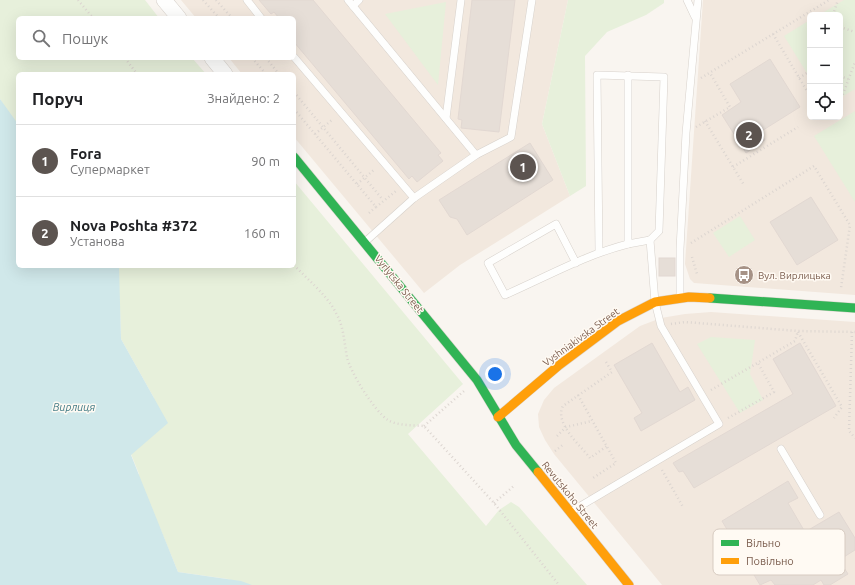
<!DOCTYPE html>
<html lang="uk">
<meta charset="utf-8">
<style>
body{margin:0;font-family:Ubuntu,sans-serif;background:#f2f2f2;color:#202124}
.controls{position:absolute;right:12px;top:12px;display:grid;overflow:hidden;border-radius:6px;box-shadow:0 4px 16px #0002}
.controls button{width:36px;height:36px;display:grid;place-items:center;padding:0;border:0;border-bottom:1px solid #e0e0e0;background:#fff;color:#202124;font:20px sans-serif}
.you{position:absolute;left:495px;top:374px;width:14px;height:14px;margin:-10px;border:3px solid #fff;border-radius:50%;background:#1a73e8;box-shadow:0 0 0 6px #1a73e833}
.badge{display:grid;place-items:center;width:26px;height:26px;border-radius:50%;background:#5c5450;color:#fff;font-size:13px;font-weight:700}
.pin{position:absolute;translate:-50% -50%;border:2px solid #fff;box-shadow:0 1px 4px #0006}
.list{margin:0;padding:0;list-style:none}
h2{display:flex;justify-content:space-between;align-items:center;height:52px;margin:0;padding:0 16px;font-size:17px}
h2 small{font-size:13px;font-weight:400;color:#757577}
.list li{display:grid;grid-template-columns:26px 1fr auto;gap:12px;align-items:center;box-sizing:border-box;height:72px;padding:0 16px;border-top:1px solid #e0e0e0}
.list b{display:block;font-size:15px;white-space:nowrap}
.list p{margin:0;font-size:13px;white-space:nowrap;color:#757577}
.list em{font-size:13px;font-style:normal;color:#757577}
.icon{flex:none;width:22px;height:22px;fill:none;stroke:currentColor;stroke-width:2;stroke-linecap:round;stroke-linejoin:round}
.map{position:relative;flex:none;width:855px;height:585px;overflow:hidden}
.search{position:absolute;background:#fff;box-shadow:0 4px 16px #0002;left:16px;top:16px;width:280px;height:44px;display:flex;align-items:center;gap:10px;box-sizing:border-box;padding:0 14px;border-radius:6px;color:#757577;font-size:15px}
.panel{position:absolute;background:#fff;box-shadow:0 4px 16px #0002;left:16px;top:72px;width:280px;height:196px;border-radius:6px}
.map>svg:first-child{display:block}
</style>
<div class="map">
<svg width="855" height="585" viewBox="0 0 855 585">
<rect width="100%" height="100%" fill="#f9f5f0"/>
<g fill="#f2e8de" fill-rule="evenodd">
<polygon points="181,0 568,0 542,124 570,196 460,265 424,293 294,137 294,74 242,74 229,58 294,58 294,18 196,18"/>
<path d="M 703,0 L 855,0 L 855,295 L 694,283 L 690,279 L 685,264 ZM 810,15 L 840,15 L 840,117 L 810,117 Z"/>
<polygon points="711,312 855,322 855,585 662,585 554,454 545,440 539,427 538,414 544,400 554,388 640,326 661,318 685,314"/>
</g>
<g fill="#e7f0db">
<polygon points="0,0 145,0 159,18 18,18 18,58 192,58 206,74 18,74 18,129 0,99"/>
<polygon points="568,0 664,0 664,3 646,15 607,32 585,56 586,186 570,196 542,124"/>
<polygon points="844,0 855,0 855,89 840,98 840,15 819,15"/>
<polygon points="446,2 438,85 385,14"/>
<polygon points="810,20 810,78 784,36"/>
<polygon points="855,111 855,202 814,136"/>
<polygon points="294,181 463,384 408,434 486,526 499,510 511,502 519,507 587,585 242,585 228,579 178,572 160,528 134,499 139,474 131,454 154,398 121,339 120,308 100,266 294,266"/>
<polygon points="740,216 755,240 729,257 713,233"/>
<polygon points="711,337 755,340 750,374 763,400 740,413 697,344"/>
</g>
<polygon fill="#d0e8ea" points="0,99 18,124 18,266 119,266 121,339 168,423 131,455 178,572 241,581 252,585 0,585"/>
<g fill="#e6ded7" stroke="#e2d8d2">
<polygon points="259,0 313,0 441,153 438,155 443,161 417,182 412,176 409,179 294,42 294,18 279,18 274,12 271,14"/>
<polygon points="472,0 515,0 499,132 461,128 462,120 458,119"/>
<polygon points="770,59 800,107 760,132 765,140 746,153 722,115 741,102 730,84"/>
<polygon points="530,143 553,180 467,235 457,219 450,217 439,200"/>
<polygon points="811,197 838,240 797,265 770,222"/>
<rect x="659" y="258" width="16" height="18"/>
<polygon points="652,343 680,392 688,387 695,400 641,431 634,418 642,413 614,365"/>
<polygon points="800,343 836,406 694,488 683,471 679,472 673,463 793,394 773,359"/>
<polygon points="788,481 798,498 788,503 805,532 839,512 855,538 855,550 839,560 848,574 830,585 824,585 821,580 813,585 775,585 771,580 760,585 722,521"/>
</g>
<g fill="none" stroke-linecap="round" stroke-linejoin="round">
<defs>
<g id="lane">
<polyline points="247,0 261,18"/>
<polyline points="348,0 476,155 414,198 366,241"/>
<polyline points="687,0 695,17"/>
<polyline points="353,6 359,0"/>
<polyline points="294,57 414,198"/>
<polyline points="446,118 461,0"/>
<polyline points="476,155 511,137 532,0"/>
<polyline points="599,252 597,75 664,77 659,231 650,240"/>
<path d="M 576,263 L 556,224 L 488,263 L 505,295 C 546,277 585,255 628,244"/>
<polyline points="680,297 680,249 686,133 698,0"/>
<polyline points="781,449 820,515"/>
<polyline points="572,511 719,424 661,326 655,302 650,240 628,244 628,75"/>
</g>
<g id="street">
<polyline points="164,0 179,18"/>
<polyline points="212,58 225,74"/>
</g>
<g id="fast">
<polyline points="294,157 477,380 516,445 538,472"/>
<polyline points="710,298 855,308"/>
</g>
<g id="slow">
<polyline points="498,417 558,366 618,321 655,302 689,297 710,298"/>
<polyline points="538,472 629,585"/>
</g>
</defs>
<use href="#lane" stroke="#d7d1cb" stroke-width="8"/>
<use href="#street" stroke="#d7d1cb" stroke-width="16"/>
<use href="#fast" stroke="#d9d2cb" stroke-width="10"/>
<use href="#slow" stroke="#d9d2cb" stroke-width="10"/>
<g stroke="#dcd5d0" stroke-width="2.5" stroke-dasharray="1 3" stroke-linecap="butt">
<polyline points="78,0 93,18"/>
<polyline points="203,0 219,18"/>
<polyline points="216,0 232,18"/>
<polyline points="833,15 838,0"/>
<polyline points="840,27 855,32"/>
<polyline points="773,34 810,96"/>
<polyline points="125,58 137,74"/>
<polyline points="252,58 266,74"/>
<polyline points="266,58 279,74"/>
<polyline points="840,76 848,79"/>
<polyline points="701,78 829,0"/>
<polyline points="799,78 810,71"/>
<polyline points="294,92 383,200"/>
<polyline points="840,102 855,62"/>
<polyline points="294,109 376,207 369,213"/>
<polyline points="705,121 744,185"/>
<polyline points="696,127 730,107 710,73"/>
<polyline points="315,134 333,119"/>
<polyline points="733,167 798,127"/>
<polyline points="357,184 375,169"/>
<polyline points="376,207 396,191"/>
<polyline points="691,243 814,166 850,225 841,288"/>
<polyline points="692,257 697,274"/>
<path d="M 294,265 C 308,280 327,295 336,313 C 344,327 344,342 347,357 C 350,372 375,412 388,420 C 398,426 413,425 424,426 L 494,503 L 559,585"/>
<polyline points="671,324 685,322 798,331 855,332"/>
<polyline points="798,332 842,407 834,418"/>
<polyline points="852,332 849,431 855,438"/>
<path d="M 606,362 L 612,372 L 563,406 C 554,423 580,445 590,458 L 607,446"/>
<polyline points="711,390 795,341 798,331"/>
<polyline points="578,395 616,463 593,478"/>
<polyline points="728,418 774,392 758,363"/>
<polyline points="424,426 464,391"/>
<polyline points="557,436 566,427 592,421"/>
<polyline points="555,451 564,444"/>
<polyline points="662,470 683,507"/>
<polyline points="494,503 515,485"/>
</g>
<use href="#lane" stroke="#fefefd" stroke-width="7"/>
<use href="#street" stroke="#fefefd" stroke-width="15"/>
<use href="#fast" stroke="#30b455" stroke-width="9"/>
<use href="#slow" stroke="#ff9f0a" stroke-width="9"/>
</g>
<defs>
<symbol id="bus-disc" viewBox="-11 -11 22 22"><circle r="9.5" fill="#a69286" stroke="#fffaf3"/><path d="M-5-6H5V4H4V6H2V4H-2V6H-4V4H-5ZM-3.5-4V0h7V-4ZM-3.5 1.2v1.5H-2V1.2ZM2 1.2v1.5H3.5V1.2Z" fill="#fff"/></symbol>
</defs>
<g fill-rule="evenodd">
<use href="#bus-disc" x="733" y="264" width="22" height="22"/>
</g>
<g text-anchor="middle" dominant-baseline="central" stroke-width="3" stroke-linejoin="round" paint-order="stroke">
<g font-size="10" fill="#7a5c4d" stroke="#fffaf3" text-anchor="start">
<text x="758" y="275">Вул. Вирлицька</text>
</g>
<g font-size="10" fill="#7a5c4d" stroke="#fffaf3">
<text transform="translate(399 284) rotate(51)">Vyrlytska Street</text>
<text transform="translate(581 337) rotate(-36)">Vyshniakivska Street</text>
<text transform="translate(570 495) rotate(51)">Revutskoho Street</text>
</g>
<g font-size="11" font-style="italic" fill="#437c86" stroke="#fffaf3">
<text x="74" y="407">Вирлиця</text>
</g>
</g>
<rect x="713" y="529" width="132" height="46" rx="6" fill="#fffaf3" stroke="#d7cbc1" stroke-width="1"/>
<rect x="721" y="540" width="18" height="6" fill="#30b455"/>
<rect x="721" y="558" width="18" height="6" fill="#ff9f0a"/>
<g font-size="11" fill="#7a5c4d">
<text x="746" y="547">Вільно</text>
<text x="746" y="565">Повільно</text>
</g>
</svg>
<div class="controls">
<button>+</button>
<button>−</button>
<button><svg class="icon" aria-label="locate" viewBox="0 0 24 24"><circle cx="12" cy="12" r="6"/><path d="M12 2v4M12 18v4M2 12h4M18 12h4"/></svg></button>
</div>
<div class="you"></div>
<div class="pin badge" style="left:523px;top:167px">1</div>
<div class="pin badge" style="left:749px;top:135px">2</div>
<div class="search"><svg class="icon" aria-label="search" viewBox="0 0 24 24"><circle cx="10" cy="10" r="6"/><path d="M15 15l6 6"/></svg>Пошук</div>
<section class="panel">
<h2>Поруч<small>Знайдено: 2</small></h2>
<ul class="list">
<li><span class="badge">1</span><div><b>Fora</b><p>Супермаркет</p></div><em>90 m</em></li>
<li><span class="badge">2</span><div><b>Nova Poshta #372</b><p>Установа</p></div><em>160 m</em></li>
</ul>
</section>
</div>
